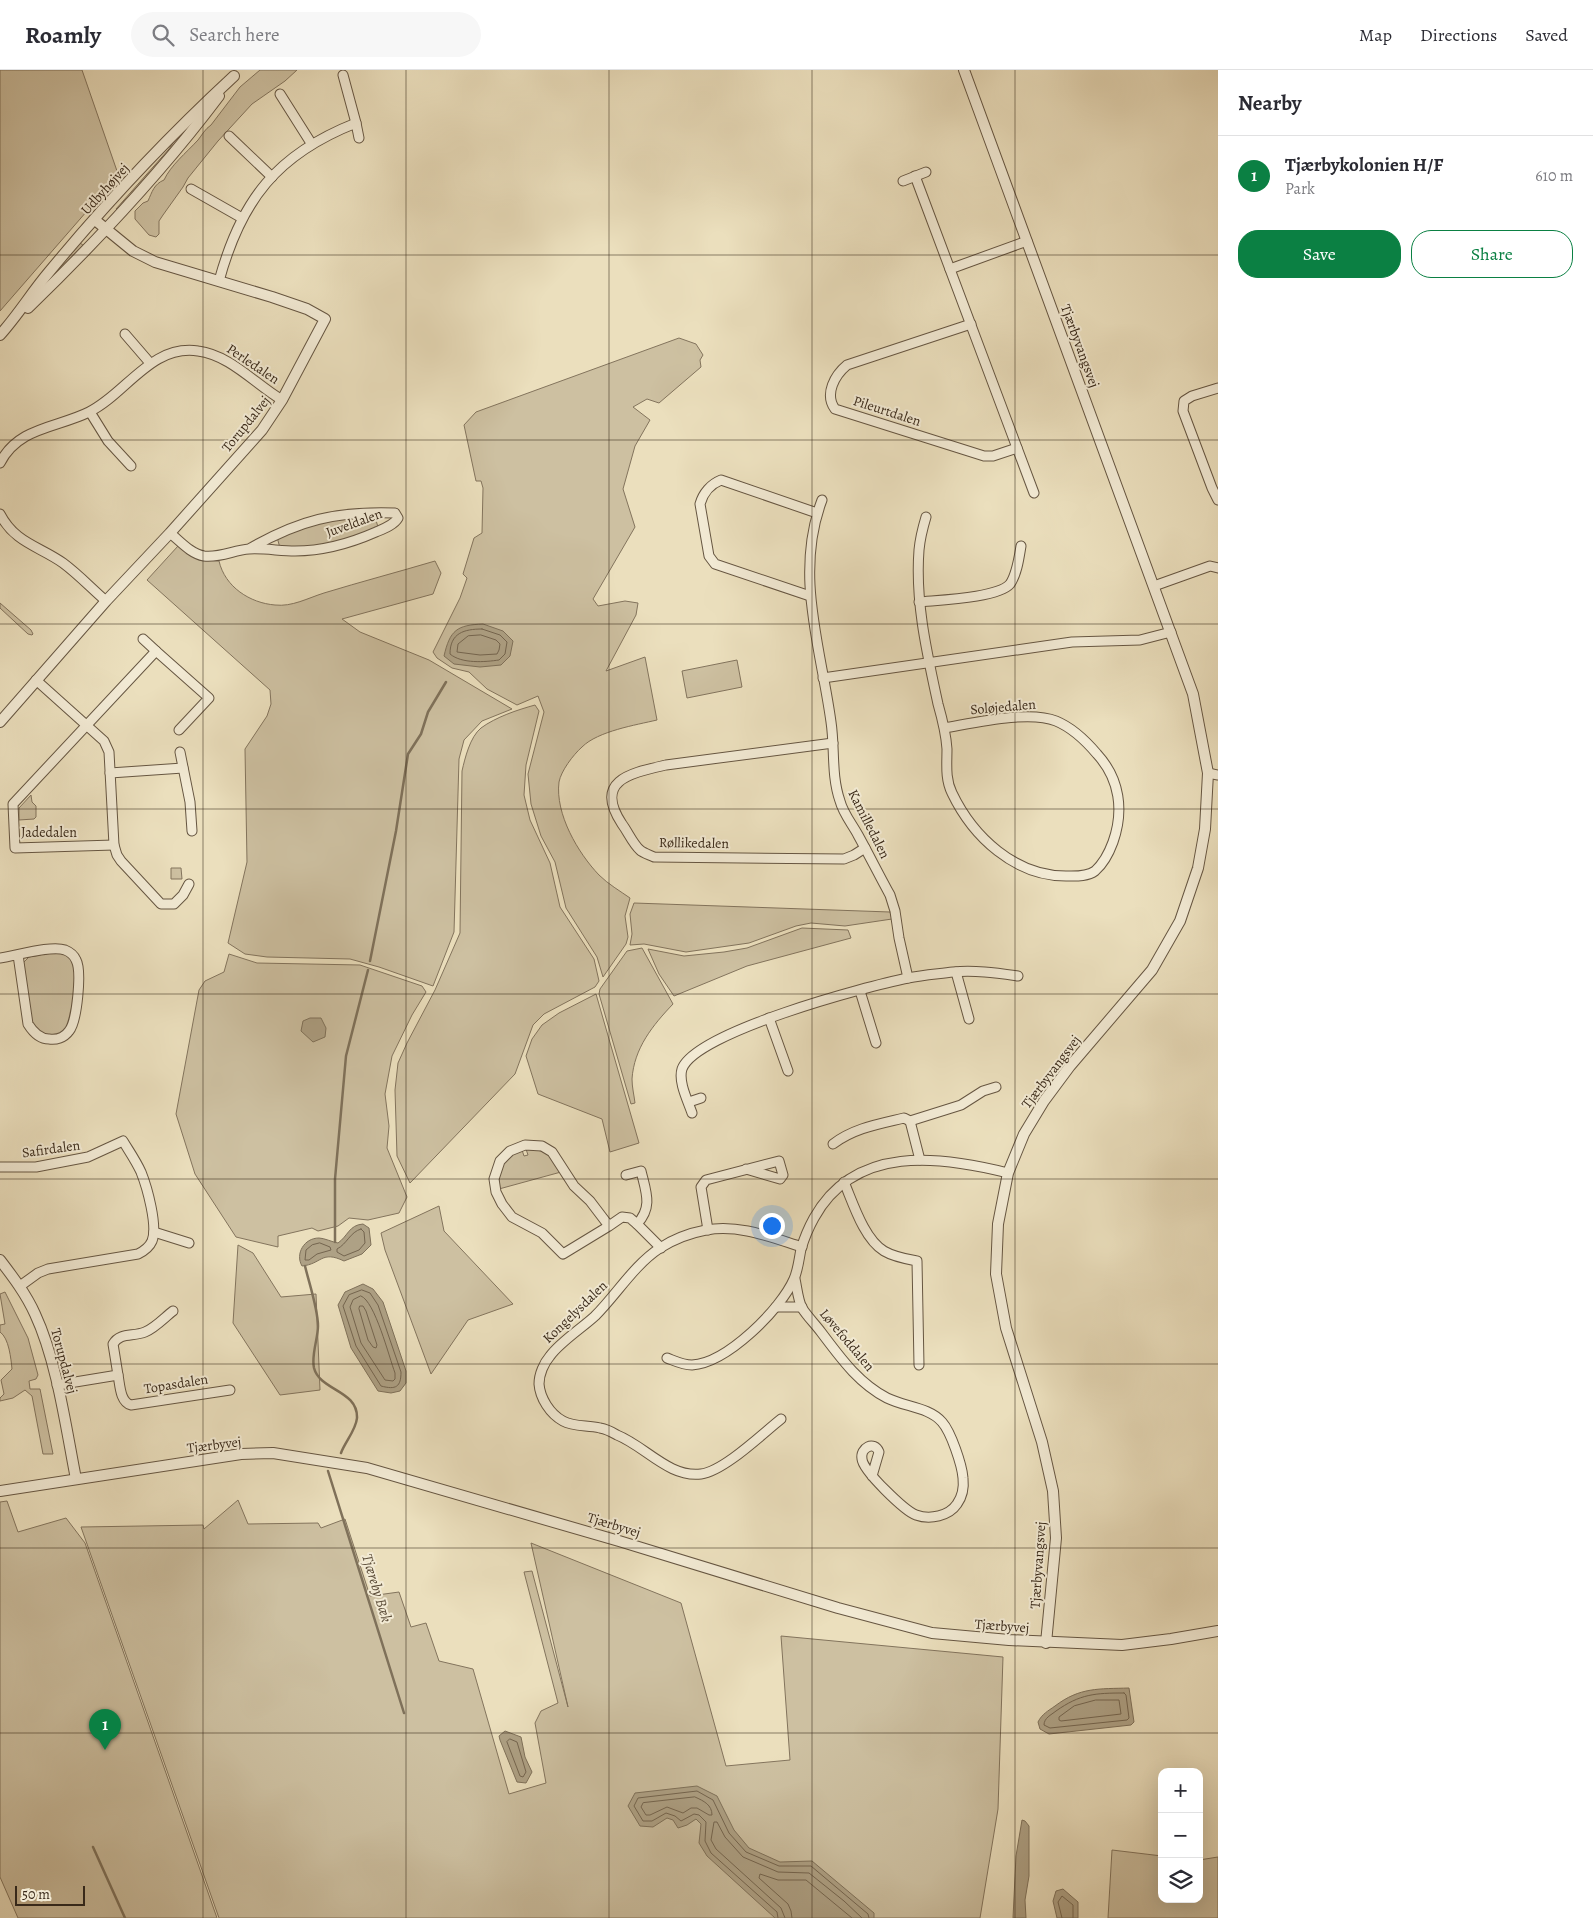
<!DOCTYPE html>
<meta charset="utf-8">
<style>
body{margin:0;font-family:Alegreya,serif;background:#f7f7f7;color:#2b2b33}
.controls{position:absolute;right:15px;bottom:15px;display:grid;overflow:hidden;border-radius:10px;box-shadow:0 5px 20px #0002}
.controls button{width:45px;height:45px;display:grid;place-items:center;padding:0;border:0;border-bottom:1px solid #e1e1e2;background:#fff;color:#2b2b33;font:25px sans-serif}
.scale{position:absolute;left:15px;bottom:12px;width:70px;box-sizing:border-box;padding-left:5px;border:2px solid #392919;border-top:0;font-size:14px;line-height:18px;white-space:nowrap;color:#392919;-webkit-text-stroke:4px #f2ead4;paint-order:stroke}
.you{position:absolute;left:771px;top:1155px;width:18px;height:18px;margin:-12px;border:4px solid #fff;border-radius:50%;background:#1a73e8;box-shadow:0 0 0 8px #1a73e833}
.badge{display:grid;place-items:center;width:32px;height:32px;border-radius:50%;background:#0b8043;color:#fff;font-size:16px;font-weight:700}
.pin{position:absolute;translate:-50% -41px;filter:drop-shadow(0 1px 2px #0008)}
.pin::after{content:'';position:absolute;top:26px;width:18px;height:15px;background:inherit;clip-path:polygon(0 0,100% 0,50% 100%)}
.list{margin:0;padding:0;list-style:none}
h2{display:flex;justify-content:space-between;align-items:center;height:65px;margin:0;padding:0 20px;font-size:21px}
h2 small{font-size:16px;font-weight:400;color:#7c7c81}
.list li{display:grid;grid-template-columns:32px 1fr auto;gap:15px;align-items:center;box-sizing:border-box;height:80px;padding:0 20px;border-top:1px solid #e1e1e2}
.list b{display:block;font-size:19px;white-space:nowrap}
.list p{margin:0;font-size:16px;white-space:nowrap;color:#7c7c81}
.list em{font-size:16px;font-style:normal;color:#7c7c81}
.actions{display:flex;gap:10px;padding:15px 20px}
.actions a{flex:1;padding:11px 0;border:1px solid #0b8043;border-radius:20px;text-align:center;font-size:18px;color:#0b8043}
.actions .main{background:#0b8043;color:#fff}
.icon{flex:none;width:28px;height:28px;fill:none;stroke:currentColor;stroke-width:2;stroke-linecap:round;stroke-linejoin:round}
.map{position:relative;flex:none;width:1218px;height:1848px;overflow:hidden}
header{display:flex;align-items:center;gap:30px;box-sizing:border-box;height:70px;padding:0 25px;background:#fff;border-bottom:1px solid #e1e1e2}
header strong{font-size:24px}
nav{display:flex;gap:28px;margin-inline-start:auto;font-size:18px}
.search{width:350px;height:45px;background:#f7f7f7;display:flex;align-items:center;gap:12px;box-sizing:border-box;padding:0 18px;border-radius:28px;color:#7c7c81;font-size:19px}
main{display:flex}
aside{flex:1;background:#fff}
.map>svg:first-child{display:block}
</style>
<header>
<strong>Roamly</strong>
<div class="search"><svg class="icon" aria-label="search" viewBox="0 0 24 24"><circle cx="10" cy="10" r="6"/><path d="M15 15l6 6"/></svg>Search here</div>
<nav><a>Map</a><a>Directions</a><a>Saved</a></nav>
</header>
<main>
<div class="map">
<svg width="1218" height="1848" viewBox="0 0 1218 1848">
<rect width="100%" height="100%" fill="#ebdfbd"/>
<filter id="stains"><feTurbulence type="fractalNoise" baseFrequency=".004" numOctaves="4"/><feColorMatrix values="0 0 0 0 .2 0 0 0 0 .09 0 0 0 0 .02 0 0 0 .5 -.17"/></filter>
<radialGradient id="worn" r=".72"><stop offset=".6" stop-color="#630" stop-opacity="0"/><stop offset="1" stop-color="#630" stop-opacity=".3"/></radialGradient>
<g fill="#cdc0a1" stroke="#83745d">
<polygon points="0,0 82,0 117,101 114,110 0,241"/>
<path d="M 260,0 L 297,0 L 285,11 L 252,34 L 218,71 L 188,108 L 183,117 L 163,145 L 159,151 L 159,164 L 156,167 L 149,165 L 135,149 L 135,141 L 143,133 L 148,131 C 152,122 154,114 164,110 C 171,95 186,83 198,70 C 202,65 205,59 211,55 L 240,17 Z"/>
<polygon points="208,34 181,70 117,140 116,139 169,79 183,57"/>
<polygon points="79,172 84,176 36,225"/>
<path d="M 679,268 L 696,274 L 703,285 L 700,290 L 701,297 L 659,333 L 647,329 L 633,337 L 650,350 L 635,376 L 623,419 L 635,457 L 593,529 L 598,536 L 625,531 L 638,533 L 636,545 L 606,601 L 645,587 L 657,650 C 636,655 598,661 582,677 C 573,685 561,701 559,712 C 555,744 578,783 599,805 C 608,814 620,821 630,828 L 625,846 L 628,867 L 626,874 L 603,907 L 597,887 L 566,838 L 555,792 L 541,766 L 531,734 L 528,704 L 544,642 L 538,626 L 517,635 L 487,619 L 469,602 L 452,598 L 437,588 L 433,582 L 460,528 L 467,508 L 463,504 L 474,468 L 482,463 L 483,418 L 481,411 L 476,411 L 464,355 L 476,342 Z"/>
<polygon points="375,447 378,457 352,468 319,476 280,478 277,467 284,464 332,449"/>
<path d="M 178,476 C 193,487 199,490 219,491 C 225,517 250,533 275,535 C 292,537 308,528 324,523 C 360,512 398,502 435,491 L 441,503 L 433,524 L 342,549 L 360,562 L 429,590 L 512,639 L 482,651 L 464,670 L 459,689 L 454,862 L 433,916 L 379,897 L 350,889 L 267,887 L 245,884 L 228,873 L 247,792 L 245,679 L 267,646 L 271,634 L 270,620 L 147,510 Z"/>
<polygon points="0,533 31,560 33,564 32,565 28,564 0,538"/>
<polygon points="737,590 742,617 687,628 682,601"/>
<path d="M 535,635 L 539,641 L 526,695 L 524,725 L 530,750 L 550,793 L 560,837 L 594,889 L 599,911 L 595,917 L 544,944 L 533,955 L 515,1004 L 410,1113 L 397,1086 L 395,1020 L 398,993 L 407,973 L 435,920 L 460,863 L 462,701 C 465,688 470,667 481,658 C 496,647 517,640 535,635 Z"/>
<polygon points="31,725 32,732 36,736 36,747 34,749 19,750 19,738"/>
<polygon points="171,798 181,798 182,809 171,809"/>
<polygon points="634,833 890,842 892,849 845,856 811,853 796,856 749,873 686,882 644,874 630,875 632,864 630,844"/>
<polygon points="802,858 848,860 851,868 747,896 674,926 659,904 648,879 684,886 724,882 747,878"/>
<path d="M 642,878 L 673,934 C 653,955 634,978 632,1009 C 632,1017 634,1025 635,1033 L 631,1034 L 599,924 L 600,919 L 627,881 Z"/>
<path d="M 55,882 C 61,882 68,885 72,890 C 77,899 74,911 74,921 C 73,936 72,973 47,965 C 40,963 35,959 32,953 C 27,942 25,906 23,893 L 29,887 Z"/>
<polygon points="229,884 257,893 360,895 422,916 426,922 412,945 392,986 385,1024 389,1056 387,1078 407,1127 399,1143 368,1150 349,1148 338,1156 318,1161 312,1158 278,1166 278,1177 236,1167 195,1104 176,1044 199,920 205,911 224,902"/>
<polygon points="596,924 639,1073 610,1082 602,1049 538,1024 526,986 532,969 542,955 559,943"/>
<path d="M 532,1078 L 549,1084 L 561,1102 L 499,1119 C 498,1100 503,1087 522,1080 L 524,1086 L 528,1085 L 526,1079 Z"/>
<polygon points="439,1136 444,1161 513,1234 468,1250 431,1304 385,1180 381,1163"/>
<polygon points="238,1175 253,1183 281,1227 316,1224 320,1320 280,1325 233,1253"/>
<path d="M 5,1222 L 28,1268 L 38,1305 L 36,1309 L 29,1311 L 30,1319 L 40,1319 L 53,1384 L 43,1384 L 32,1326 L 25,1320 L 13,1328 L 0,1331 L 0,1328 L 4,1324 L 1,1310 L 12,1299 C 11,1289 9,1268 0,1262 L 0,1255 L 5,1254 L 0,1224 Z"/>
<polygon points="238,1430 248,1454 318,1453 321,1458 345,1449 370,1526 399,1522 411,1557 426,1553 439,1591 473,1599 509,1724 546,1713 535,1653 541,1641 558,1633 524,1502 532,1501 568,1637 531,1473 681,1533 726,1696 790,1690 781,1566 1003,1587 998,1739 980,1848 219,1848 81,1457 203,1455 204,1459"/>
<polygon points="7,1431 18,1462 66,1448 85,1473 217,1848 18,1848 0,1807 0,1432"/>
<polygon points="1112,1780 1162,1786 1162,1829 1199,1829 1199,1790 1218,1787 1218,1848 1108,1848"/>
</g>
<g fill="#aea185" stroke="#7f715a">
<path d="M 483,554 L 503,561 L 513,571 L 510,586 L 501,595 L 480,597 L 454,594 L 444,586 C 450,560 457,555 483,554 Z"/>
<polygon points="310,948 321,948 326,958 325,967 313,972 301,961 303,951"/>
<path d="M 363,1154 L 369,1158 L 371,1175 L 362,1184 L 344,1191 C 321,1180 322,1194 302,1196 C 295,1184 304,1168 319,1168 C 324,1168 332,1172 338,1173 C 348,1166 349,1155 363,1154 Z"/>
<polygon points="363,1214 373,1219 383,1232 406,1301 406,1313 400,1321 391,1323 378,1321 351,1278 338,1235 345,1222"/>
<path d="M 1129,1618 L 1134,1652 L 1131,1655 L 1049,1664 L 1040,1659 L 1038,1652 C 1042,1644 1048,1641 1055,1636 C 1080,1617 1099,1619 1129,1618 Z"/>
<polygon points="505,1661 521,1667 525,1687 532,1702 526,1713 517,1712 500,1670 499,1666"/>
<polygon points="697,1716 717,1726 734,1760 749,1778 780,1792 812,1791 874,1843 874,1848 775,1848 707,1786 699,1773 701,1754 696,1749 687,1755 678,1758 673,1750 667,1748 653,1757 640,1756 628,1736 635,1723"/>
<polygon points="1022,1750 1025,1751 1029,1756 1029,1806 1025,1830 1026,1848 1013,1848 1016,1786"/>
<polygon points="1063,1819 1078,1832 1078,1848 1057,1848 1053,1831 1056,1821"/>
</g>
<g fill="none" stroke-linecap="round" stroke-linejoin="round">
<g stroke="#74654f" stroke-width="1">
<path d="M 482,559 L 500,565 L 507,572 L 505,584 L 499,590 C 485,592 462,594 450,584 C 450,563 464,559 482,559 Z"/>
<polygon points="481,565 496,570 500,574 499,580 497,584 480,585 457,582 458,574 468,566"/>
<path d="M 361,1159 L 364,1162 L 365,1173 L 359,1180 L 344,1186 L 337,1182 L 337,1179 C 347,1174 350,1162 361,1159 Z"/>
<polygon points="320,1173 330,1177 331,1180 317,1184 309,1190 305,1190 306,1180 312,1175"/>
<path d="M 362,1220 L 370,1223 L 378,1235 L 401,1302 C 401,1317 396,1320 381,1316 L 356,1276 L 343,1236 L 349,1225 Z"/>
<path d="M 361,1226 C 375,1231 389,1287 395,1303 L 395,1309 L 393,1311 L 385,1310 L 361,1273 L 350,1237 L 353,1230 Z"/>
<polygon points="360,1236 363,1236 366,1241 377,1275 376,1278 373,1277 368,1270 359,1239"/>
<path d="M 1124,1623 L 1126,1625 L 1129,1648 L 1127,1650 L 1050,1658 L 1044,1655 C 1044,1648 1051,1645 1056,1641 C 1080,1624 1095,1623 1124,1623 Z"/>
<polygon points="1096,1630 1119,1630 1121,1644 1061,1651 1059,1650 1059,1647 1074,1636"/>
<polygon points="510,1669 517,1672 526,1702 523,1707 520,1706 507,1672"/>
<path d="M 695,1727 C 704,1731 712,1735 712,1745 L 709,1745 L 697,1738 L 691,1738 L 683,1743 L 667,1737 L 650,1745 L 646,1745 L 641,1737 L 643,1733 Z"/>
<polyline points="778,1848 777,1842 711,1783 705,1771 706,1752 699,1745 694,1744 681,1751 675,1746 666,1743 652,1751 643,1751 634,1736 638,1728 697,1721 713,1730 729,1763 746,1782 779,1796 811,1796 868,1844 869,1848"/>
<polyline points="785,1848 781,1838 716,1779 711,1770 714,1752 717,1752 725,1767 743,1787 778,1802 809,1803 844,1831 862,1848"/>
<polyline points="792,1848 791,1841 788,1834 759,1808 760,1804 778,1810 806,1810 852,1848"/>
<polyline points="1062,1848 1058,1832 1062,1826 1073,1835 1073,1848"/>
</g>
<g stroke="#7f715a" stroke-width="2.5">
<polyline points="370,891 396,761 408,684 421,664 428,642 446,612"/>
<polyline points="335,1172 335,1109 346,986 368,900"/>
<path d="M 305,1196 C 309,1213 318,1239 318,1256 C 318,1269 311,1285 314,1298 C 320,1321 358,1320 357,1348 C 356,1360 345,1372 341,1383"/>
<polyline points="328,1401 404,1643"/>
<polyline points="93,1777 125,1848"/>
</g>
<defs>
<g id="minor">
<polyline points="343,5 356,53"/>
<polyline points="280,24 311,73"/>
<polyline points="229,66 272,107"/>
<polyline points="915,106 1034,423"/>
<polyline points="903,111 926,102"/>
<polyline points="191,119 242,148"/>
<polyline points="950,199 1027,171"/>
<path d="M 219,211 C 241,130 277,84 356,53 L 359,68"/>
<path d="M 971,254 L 847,295 C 835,305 824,324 835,339 L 984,386 L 993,386 L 1017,378"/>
<polyline points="125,264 150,293"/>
<polyline points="1218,318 1192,326 1184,331 1183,341 1212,418 1218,430"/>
<polyline points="90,342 108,371 131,396"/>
<path d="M 0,393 C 18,357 57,358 89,342 C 126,324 151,274 198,281 C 230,285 255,314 282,330"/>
<path d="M 822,430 C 794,504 821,578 831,652 C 835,678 831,705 840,731 C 843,743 852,754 858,765 C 869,785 879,805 890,825 L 895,841 L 899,868 L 908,908"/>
<path d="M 0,444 C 15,473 39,476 63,493 C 78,504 92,519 106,531"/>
<path d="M 926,447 C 923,457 920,469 919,480 C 915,532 927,583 938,634 C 942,648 946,664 947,679 C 947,694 945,709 952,723 C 973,767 1015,806 1066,806 C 1075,806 1087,807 1095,801 C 1104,793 1109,783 1113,772 C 1124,741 1120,709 1097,684 C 1086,671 1073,658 1056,651 C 1029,640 974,653 944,658"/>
<path d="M 170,463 C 180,471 191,484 204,486 C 220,488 234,480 249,479 C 264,478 280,481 295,481 C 323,481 351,473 376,462 C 383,459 394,455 398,448 L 395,443 C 336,441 299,450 249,479"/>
<polyline points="1154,516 1210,496 1218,498"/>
<path d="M 810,526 L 715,494 L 709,486 L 700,434 C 703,423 711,414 721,410 L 817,443"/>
<path d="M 919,532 C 938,530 998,528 1010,514 C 1017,504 1019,488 1021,476"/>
<polyline points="143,569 156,581"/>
<polyline points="823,608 1072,572 1140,570 1171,562"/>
<polyline points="36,610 104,671 109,682 114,775 117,785 121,791 161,834 174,834 183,825 189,814"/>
<path d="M 833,673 L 666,695 C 631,703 593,710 622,754 C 628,762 633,774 640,780 C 643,783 650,785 654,787 L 844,789 L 854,785 L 865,778"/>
<polyline points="180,682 190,732 192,761"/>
<polyline points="110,703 183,698"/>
<polyline points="1208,703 1218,705"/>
<polyline points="114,775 15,778 13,734 156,581 209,628 179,660"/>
<path d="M 0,888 C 16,886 51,875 65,880 C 70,882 74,885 76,890 C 82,901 77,952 69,961 C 64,968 56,970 49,969 C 39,969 33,962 28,954 L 18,885"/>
<polyline points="956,902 969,949"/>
<polyline points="860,921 876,973"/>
<polyline points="769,948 788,1001"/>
<polyline points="689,1032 701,1028"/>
<path d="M 692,1043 C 688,1031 678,1012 682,999 C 695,962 868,916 908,908 C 923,905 938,904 953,902 C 975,900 996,903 1018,906"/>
<polyline points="910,1051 920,1090"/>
<path d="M 833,1074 C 854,1058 879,1054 904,1048 L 910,1051 L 961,1035 L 983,1021 L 996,1017"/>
<path d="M 0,1097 L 36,1097 L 88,1087 L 123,1071 C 129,1081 136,1091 141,1102 C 147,1117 158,1156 152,1171 C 149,1178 144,1181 138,1184 L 48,1199 L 38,1203 L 20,1216"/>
<path d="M 626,1105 L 641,1101 C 646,1122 653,1137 637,1154"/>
<path d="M 844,1112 C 853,1133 864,1169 884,1181 C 894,1187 906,1189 917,1191 L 919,1295"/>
<polyline points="609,1156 563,1184 542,1163 512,1147 502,1134 496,1122 494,1109 500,1091 510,1081 525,1075 542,1076 552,1082 574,1116 590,1131 609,1156 622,1147 630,1148 637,1154 661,1178"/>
<polyline points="708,1160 701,1117 706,1110 779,1091 783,1105 780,1109 746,1099"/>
<polyline points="154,1162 189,1173"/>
<path d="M 795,1209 C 797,1218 798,1230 802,1238 C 807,1246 815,1254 821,1262 C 840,1287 858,1313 887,1328 C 905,1337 929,1337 942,1352 C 951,1362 962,1395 963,1408 C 964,1417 962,1427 957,1434 C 949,1446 930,1450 916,1445 C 905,1441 863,1401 862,1389 C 860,1378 874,1370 879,1382 L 872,1406"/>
<polyline points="776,1237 802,1237"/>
<path d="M 667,1288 C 675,1291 683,1295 692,1295 C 727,1293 781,1239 794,1209 C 798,1200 799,1189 801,1179 C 804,1169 809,1157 814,1148 C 855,1074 940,1086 1008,1103"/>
<path d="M 118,1305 L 113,1274 C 120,1262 133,1267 145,1262 C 155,1258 165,1247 173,1241"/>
<path d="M 57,1315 L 118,1305 C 120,1315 120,1332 131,1335 L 230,1320"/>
<path d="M 781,1349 C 762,1364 724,1401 701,1404 C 669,1408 645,1376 617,1365 C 612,1362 606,1359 600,1358 C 587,1355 574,1357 563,1351 C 550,1344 540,1328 539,1314 C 539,1304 544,1293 550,1286 C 560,1272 582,1258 595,1246 C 617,1224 634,1195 660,1178 C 674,1169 690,1163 706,1160 C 739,1154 770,1167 802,1177"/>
</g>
<g id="tertiary">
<polyline points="964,0 1193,624 1208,703 1205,759 1198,798 1180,851 1152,900 1070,996 1044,1031 1024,1064 1008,1103 998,1154 996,1204 1006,1258 1042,1372 1053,1421 1056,1468 1046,1573"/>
<path d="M 28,238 C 96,172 162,102 219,26"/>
<path d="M 0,265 C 18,245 32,222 49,202 C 106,133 168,67 234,6"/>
<polyline points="0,652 106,531 170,463 262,360 282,330 325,249 307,239 272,227 155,192 133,181 95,150"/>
<path d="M 0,1190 C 13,1207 26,1224 35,1244 C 57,1291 66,1358 76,1409"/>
<polyline points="0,1421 241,1384 273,1383 367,1398 619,1471 838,1538 932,1563 1009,1570 1122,1575 1171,1569 1218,1561"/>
</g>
</defs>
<use href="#minor" stroke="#665642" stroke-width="11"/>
<use href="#tertiary" stroke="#665642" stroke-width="12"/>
<use href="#minor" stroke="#f2ead4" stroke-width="9"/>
<use href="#tertiary" stroke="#f2ead4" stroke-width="10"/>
</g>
<path fill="none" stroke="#392919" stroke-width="1" stroke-opacity="0.55" d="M 203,0 L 203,1848M 406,0 L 406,1848M 609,0 L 609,1848M 812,0 L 812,1848M 1015,0 L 1015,1848M 0,185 L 1218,185M 0,370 L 1218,370M 0,554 L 1218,554M 0,739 L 1218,739M 0,924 L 1218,924M 0,1109 L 1218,1109M 0,1294 L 1218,1294M 0,1478 L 1218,1478M 0,1663 L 1218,1663"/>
<g text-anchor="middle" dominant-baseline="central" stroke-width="4" stroke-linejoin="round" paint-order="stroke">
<g font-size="14" fill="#392919" stroke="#f2ead4">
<text transform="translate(105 119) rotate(-48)">Udbyhøjvej</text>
<text transform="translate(1080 276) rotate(70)">Tjærbyvangsvej</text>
<text transform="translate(253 294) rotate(34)">Perledalen</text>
<text transform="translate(887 341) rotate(18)">Pileurtdalen</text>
<text transform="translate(246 354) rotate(-51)">Torupdalvej</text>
<text transform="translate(354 453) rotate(-20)">Juveldalen</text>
<text transform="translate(1003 637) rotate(-5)">Soløjedalen</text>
<text transform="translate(869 754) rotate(63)">Kamilledalen</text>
<text x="49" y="762">Jadedalen</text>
<text transform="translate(694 773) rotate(1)">Røllikedalen</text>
<text transform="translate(1051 1002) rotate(-53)">Tjærbyvangsvej</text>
<text transform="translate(51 1079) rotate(-8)">Safirdalen</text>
<text transform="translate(575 1242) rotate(-44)">Kongelysdalen</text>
<text transform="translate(847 1270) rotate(50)">Løvefoddalen</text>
<text transform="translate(64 1291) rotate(75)">Torupdalvej</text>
<text transform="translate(176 1314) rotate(-9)">Topasdalen</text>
<text transform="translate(214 1375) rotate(-7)">Tjærbyvej</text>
<text transform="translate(614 1455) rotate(17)">Tjærbyvej</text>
<text transform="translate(1038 1495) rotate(-86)">Tjærbyvangsvej</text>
<text transform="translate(1002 1556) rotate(4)">Tjærbyvej</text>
</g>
<g font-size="15" font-style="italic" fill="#5c4d39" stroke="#f2ead4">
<text transform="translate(377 1518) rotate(73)">Tjæreby Bæk</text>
</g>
</g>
<rect width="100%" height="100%" filter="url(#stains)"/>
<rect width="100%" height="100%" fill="url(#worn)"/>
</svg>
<div class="controls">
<button>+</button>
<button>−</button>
<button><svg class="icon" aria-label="layers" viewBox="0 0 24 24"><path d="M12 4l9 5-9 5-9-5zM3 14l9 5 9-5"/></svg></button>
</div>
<div class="scale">50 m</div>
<div class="you"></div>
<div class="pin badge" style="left:105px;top:1680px">1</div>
</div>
<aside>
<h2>Nearby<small></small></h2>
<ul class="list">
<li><span class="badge">1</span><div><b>Tjærbykolonien H/F</b><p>Park</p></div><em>610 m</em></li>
</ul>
<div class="actions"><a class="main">Save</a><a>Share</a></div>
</aside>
</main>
